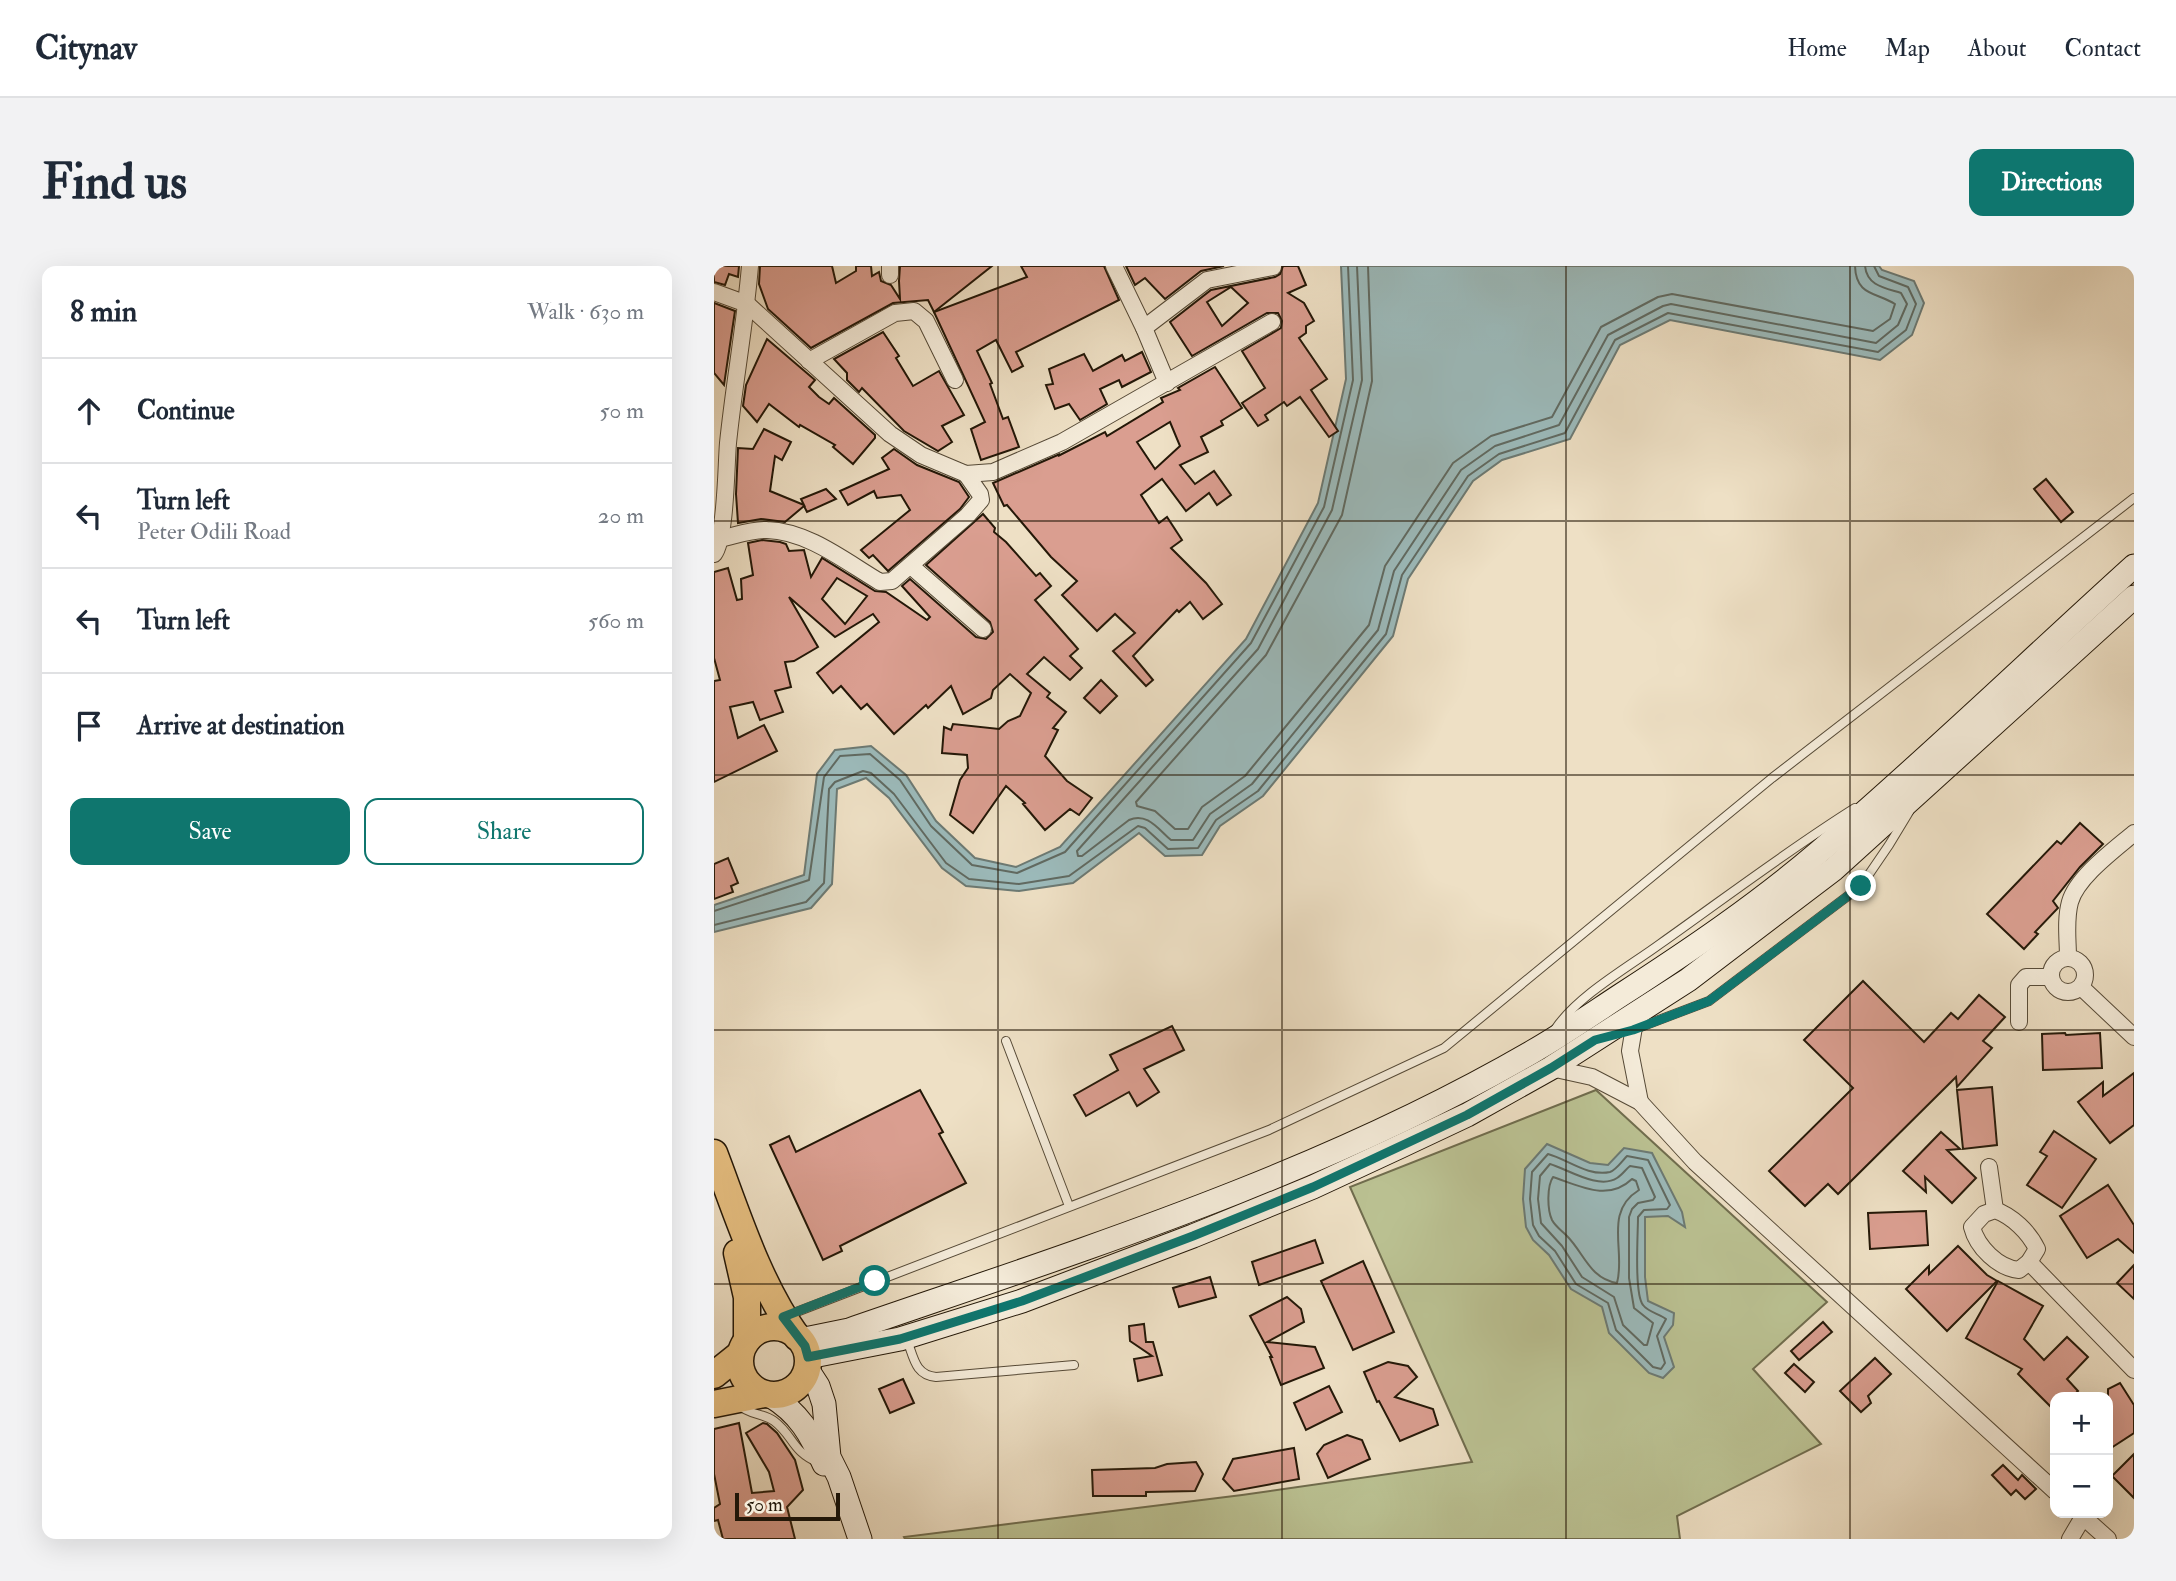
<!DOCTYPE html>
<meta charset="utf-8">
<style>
body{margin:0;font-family:"IM FELL Double Pica",serif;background:#f2f2f3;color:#1f2937}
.controls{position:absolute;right:21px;bottom:21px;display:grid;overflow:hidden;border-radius:14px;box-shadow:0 7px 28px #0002}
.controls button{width:63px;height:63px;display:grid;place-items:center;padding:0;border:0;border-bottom:2px solid #e0e1e3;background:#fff;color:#1f2937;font:35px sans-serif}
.scale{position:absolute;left:21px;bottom:18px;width:105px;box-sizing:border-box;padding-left:7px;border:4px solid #241808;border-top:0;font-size:19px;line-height:24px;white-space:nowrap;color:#241808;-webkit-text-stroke:5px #f4ebd9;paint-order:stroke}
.stop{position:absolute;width:21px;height:21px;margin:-16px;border:5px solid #0f766e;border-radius:50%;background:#fff}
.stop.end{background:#0f766e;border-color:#fff;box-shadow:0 2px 7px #0008}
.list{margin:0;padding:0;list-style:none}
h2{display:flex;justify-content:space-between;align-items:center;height:91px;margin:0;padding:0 28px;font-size:30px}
h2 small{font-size:23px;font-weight:400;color:#747a83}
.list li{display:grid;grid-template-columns:46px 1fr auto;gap:21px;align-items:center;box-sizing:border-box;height:105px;padding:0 28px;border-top:2px solid #e0e1e3}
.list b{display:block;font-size:26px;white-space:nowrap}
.list p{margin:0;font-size:23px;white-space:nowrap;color:#747a83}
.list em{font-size:23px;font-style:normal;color:#747a83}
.actions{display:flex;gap:14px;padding:21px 28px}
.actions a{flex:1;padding:16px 0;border:2px solid #0f766e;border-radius:14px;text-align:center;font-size:24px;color:#0f766e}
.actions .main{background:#0f766e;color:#fff}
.icon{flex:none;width:38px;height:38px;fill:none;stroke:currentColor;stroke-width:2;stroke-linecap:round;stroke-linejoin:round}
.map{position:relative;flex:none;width:1420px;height:1273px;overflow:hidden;border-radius:14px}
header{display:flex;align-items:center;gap:42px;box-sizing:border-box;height:98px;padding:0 35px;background:#fff;border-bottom:2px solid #e0e1e3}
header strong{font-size:33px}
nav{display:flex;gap:38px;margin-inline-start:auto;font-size:24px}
.intro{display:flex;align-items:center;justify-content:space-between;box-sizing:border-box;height:168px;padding:0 42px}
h1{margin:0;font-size:49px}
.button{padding:18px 32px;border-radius:14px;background:#0f766e;color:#fff;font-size:24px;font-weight:700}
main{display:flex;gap:42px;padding:0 42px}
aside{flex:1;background:#fff;border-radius:14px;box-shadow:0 7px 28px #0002}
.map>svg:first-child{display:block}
</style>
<header>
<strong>Citynav</strong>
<nav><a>Home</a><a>Map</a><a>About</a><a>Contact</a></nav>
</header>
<div class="intro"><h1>Find us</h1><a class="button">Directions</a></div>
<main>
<aside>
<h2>8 min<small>Walk · 630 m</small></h2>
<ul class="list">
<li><svg class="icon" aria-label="ahead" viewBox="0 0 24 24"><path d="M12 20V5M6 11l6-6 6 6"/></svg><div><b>Continue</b></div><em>50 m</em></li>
<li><svg class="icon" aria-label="left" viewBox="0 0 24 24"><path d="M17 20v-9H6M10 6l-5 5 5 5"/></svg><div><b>Turn left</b><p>Peter Odili Road</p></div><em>20 m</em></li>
<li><svg class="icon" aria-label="left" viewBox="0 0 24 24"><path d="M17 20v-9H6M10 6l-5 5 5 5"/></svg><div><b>Turn left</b></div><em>560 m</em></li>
<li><svg class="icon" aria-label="arrive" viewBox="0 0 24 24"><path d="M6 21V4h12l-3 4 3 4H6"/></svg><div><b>Arrive at destination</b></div></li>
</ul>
<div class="actions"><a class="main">Save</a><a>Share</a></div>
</aside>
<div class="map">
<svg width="1420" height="1273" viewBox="0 0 1420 1273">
<rect width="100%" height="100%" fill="#eee0c5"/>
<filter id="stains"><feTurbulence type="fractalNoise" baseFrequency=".00286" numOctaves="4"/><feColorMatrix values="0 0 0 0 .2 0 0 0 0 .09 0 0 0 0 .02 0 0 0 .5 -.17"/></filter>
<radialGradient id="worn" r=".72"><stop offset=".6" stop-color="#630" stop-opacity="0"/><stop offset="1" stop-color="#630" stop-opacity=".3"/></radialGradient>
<polygon fill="#bbc293" stroke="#706d4e" stroke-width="2" points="882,824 1113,1036 1039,1103 1107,1178 963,1250 966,1273 191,1273 190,1271 528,1229 758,1196 636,921"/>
<g fill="#9cbbbc" stroke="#6c7a74" stroke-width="2">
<polygon points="627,0 1165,0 1168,4 1200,15 1210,37 1198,69 1166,94 956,54 906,79 856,173 788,194 759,215 694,313 679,370 549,530 506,560 488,589 451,590 425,567 359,617 305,625 252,620 228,602 175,532 152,512 123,523 118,618 97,642 0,666 0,639 90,609 103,508 121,484 157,480 192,509 222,555 261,592 302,601 346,581 532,373 604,237 632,113"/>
<polygon points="833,878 876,897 894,899 910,882 938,887 968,946 971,961 954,950 931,951 931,1011 934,1035 960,1047 959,1059 950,1071 960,1101 949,1112 935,1107 895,1067 888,1041 857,1023 835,989 819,974 812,961 809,933 811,903"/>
</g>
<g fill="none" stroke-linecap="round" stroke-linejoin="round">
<g stroke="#606a62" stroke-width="2">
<path d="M 643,0 L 648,114 L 618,244 L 544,383 L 363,585 L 364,590 L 368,590 L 415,554 C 433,546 444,563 457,574 L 479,574 L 496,548 L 538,518 L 664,364 L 680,305 L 747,204 L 781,180 L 845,159 L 894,69 L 949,40 L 957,38 L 1162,77 L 1184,59 L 1193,38 L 1187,27 C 1171,22 1153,20 1151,0"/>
<path d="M 654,0 L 658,115 L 628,249 L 552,389 L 422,536 L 423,540 L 441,545 L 461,563 L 474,563 L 488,541 L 531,510 L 655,359 L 671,300 L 739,197 L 777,170 L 838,151 L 887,61 L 944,31 L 958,28 L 1159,65 L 1176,53 L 1181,38 C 1162,26 1142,30 1141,0"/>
<polyline points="0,645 95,614 110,511 126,490 156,488 186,514 217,560 258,599 303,607 351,586 537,377 610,241 639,114 634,0"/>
<polyline points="0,659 92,636 110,617 115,523 121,516 149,505 157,507 180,528 232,597 255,613 305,618 355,610 424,560 431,562 454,583 484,582 502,554 544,525 672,368 688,309 754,210 785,188 851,167 901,74 954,47 1164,86 1192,64 1202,38 1194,21 1165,10 1160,0"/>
<path d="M 834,888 C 853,893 874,911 896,906 C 902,904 908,895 913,890 L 934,894 L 956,939 L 953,943 L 930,944 L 924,951 C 924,967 920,1028 929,1039 C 934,1046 946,1048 952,1053 L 943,1070 L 951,1097 L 947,1103 L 939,1101 L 902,1064 L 894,1037 L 862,1018 L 841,985 L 825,970 L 819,959 L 816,933 L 818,906 Z"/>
<path d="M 836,898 C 853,903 885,924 903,912 C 908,909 912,903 916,900 L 928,902 L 941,931 L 939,934 L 924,937 L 918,943 L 915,951 L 915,1012 L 920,1042 L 939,1057 L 933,1079 L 930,1079 L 909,1059 L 900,1031 L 868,1011 L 848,980 L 827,957 L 824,933 L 826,910 Z"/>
<path d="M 839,911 C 866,920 894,936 918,913 L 922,915 L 925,924 C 889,946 912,985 903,1017 C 876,1013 870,987 853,970 C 848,965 841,960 838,954 C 833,943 833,920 839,911 Z"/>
</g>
</g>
<g fill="#da9e90" stroke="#241808" stroke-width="2" fill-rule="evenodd">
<polygon points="0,0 25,0 24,11 15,8 11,19 0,16"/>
<polygon points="46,0 118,0 122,17 142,5 142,0 157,0 158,10 165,6 167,15 177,19 186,33 185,15 186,0 278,0 220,46 214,34 179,37 97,82 54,43 45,18"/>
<polygon points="307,0 390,0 405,34 302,86 309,100 298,106 282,74 263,85 278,117 276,118 289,153 294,151 305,181 267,194 257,163 271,156 220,46 313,11"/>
<polygon points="412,0 510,0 487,5 451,33 431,12 421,19"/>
<path d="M 569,0 L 584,0 L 592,19 L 574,27 L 590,37 L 600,55 L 592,60 L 592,67 L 585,72 L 613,113 L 597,124 L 624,165 L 615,171 L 586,131 L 573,140 L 570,136 L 551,149 L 554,154 L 544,160 L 528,137 L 551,122 L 528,85 L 567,62 L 568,55 L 564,47 L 553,47 L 478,90 L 456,56 L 497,24 L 561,11 L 566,8 ZM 517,21 L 534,37 L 508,60 L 493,36 Z"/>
<polygon points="0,37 21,45 10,119 0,107"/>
<polygon points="169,66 185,90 182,92 199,120 225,105 250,149 228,160 238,176 224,185 190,165 148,122 145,126 133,114 133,107 120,93"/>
<polygon points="53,73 101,114 95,121 105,131 115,138 120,132 161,169 161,172 139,198 119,181 121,179 86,159 85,161 55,138 43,156 29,140 32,119"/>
<polygon points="428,86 437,106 408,121 405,114 386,123 393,138 366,154 355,138 341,143 332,119 339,118 335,103 370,88 379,105 408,89 411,95"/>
<path d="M 501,101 L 528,142 L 507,155 L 509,159 L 487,171 L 494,186 L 466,199 L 481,218 L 500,205 L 517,229 L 503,239 L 495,227 L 472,245 L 448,213 L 427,229 L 445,257 L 453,251 L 468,274 L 457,282 L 492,317 L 508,338 L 489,353 L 476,336 L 465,346 L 463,344 L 419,390 L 439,414 L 432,420 L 399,385 L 421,367 L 401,348 L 383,365 L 348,329 L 363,315 L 337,291 L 293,239 L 290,240 L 279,217 L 346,188 L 344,190 L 391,166 L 393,170 L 449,136 L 447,132 L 466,124 L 464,122 ZM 456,156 L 466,180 L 441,203 L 423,176 Z"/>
<polygon points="50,163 77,176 68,194 61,190 56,225 90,239 87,233 112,223 122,233 93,246 90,240 71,256 47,253 24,257 22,228 24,182 39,183"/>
<polygon points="180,183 203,199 245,216 255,231 246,243 174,305 159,289 155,292 147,284 196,244 187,229 163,232 160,225 134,239 126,225 175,203 168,192"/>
<polygon points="1332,213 1359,246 1347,256 1320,223"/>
<path d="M 269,248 L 281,262 L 280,266 L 292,276 L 322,310 L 326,307 L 337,320 L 321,334 L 364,383 L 356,390 L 368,402 L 356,414 L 330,391 L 313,408 L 336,427 L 333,431 L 352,446 L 339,462 L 344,464 L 331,490 L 353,515 L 378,532 L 365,549 L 356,543 L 331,564 L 309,538 L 311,537 L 292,520 L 259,567 L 236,549 L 246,514 L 254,502 L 253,489 L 228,487 L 230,461 L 237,464 L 239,458 L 285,463 L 294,455 L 306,450 L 317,427 L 296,408 L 279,424 L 277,432 L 249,448 L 237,420 L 214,442 L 212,439 L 180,468 L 153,438 L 147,443 L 127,420 L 119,427 L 103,407 L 165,356 L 159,348 L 121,371 L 75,331 L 104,381 L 80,395 L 71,396 L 77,421 L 61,425 L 69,446 L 46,454 L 39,436 L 16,441 L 24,472 L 50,459 L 63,485 L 0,516 L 0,415 L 6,414 L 0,392 L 0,306 L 14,302 L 23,334 L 28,333 L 27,313 L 39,309 L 34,277 L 48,274 L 66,276 L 72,278 L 75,285 L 90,284 L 97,311 L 108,292 L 161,325 L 172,326 L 213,354 L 216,351 L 188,320 L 196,313 L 262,371 L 272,373 L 279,366 L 276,356 L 212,299 ZM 123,312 L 153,330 L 131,358 L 108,333 Z"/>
<polygon points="387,414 403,430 386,447 370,432"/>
<polygon points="1366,557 1389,578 1366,601 1339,635 1344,642 1321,666 1324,668 1310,683 1273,648 1343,575 1347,578"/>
<polygon points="14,592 24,617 17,620 19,626 0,633 0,598"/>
<polygon points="1149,715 1210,776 1237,747 1244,753 1265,729 1291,751 1269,775 1278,782 1243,821 1242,811 1124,928 1114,918 1091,940 1055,905 1139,822 1090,774"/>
<polygon points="458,760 470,784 430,803 445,826 423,840 415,826 372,850 360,829 404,804 396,789"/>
<polygon points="1351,767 1352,769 1386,767 1388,802 1329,804 1328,768"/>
<polygon points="1420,807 1420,859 1396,877 1364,836 1389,816 1389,830"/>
<polygon points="1278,821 1283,879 1249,883 1243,824"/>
<polygon points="206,824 229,866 225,868 252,917 126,980 128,985 109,994 56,879 75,870 82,886"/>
<polygon points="1340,865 1382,893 1348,942 1313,919 1333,890 1326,886"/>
<polygon points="1227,866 1246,883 1233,884 1262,912 1238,937 1211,911 1212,926 1189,905"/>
<polygon points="1394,919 1420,959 1420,987 1404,973 1373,992 1346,950"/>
<polygon points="1212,945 1214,979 1156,983 1154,947"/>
<polygon points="601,974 609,997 545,1019 538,996"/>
<polygon points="1244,980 1273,1009 1283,1015 1233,1065 1192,1023 1215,1000 1215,1008"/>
<polygon points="649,995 680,1066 639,1084 607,1015"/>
<polygon points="1420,999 1420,1033 1403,1017"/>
<polygon points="496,1011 502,1031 465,1041 459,1022"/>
<polygon points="1284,1015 1329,1040 1310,1073 1330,1094 1353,1071 1374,1091 1353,1113 1364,1125 1358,1131 1341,1131 1341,1145 1304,1108 1308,1103 1252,1072"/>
<polygon points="573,1031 587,1043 590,1056 553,1076 601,1081 610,1102 567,1119 556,1091 558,1091 536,1050"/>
<polygon points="1109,1056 1118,1066 1085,1094 1077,1085"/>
<polygon points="430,1058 432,1076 439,1076 448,1109 424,1115 420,1093 438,1090 416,1075 415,1060"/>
<polygon points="1161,1092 1177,1108 1154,1130 1157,1137 1147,1146 1126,1125"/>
<polygon points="674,1096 694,1100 703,1111 681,1131 719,1143 724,1159 686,1175 665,1135 663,1136 650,1106"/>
<polygon points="1080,1098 1100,1116 1091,1126 1071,1107"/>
<polygon points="189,1113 200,1137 176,1147 165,1123"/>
<polygon points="1406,1117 1420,1139 1420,1167 1394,1184 1394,1123"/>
<polygon points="615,1120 628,1146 592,1164 580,1137"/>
<polygon points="25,1157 38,1227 60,1225 55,1206 32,1167 49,1157 53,1158 63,1167 81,1194 89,1224 73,1241 81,1273 9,1273 4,1254 0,1255 0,1242 6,1238 0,1208 0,1163"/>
<polygon points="633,1169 648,1174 656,1193 614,1212 603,1188 610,1179"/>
<polygon points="580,1182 585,1213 520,1225 509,1213 519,1193"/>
<polygon points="1420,1188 1420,1232 1398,1210"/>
<polygon points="482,1196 489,1208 481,1225 432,1226 432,1230 379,1230 378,1204 441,1202 453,1198"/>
<polygon points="1289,1199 1304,1214 1308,1209 1322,1223 1311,1233 1302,1224 1297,1229 1278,1209"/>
</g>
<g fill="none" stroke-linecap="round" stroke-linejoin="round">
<defs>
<g id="lane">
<path d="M 842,762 C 865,729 913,702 946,678 C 1011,632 1074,584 1141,542"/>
<polyline points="921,763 995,735 1147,620 1175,579 1195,546"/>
<polyline points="292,775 355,940"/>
<polyline points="72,1050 555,864 730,782 1058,512 1420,232"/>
<path d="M 193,1074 C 200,1092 201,1109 222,1111 L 360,1099"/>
<path d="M 25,1139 C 35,1149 49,1147 60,1155 C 80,1170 77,1185 105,1197"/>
</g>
<g id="street">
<polyline points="176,0 176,9"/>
<polyline points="400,0 430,62 453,117"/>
<polyline points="0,26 33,38 176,168 207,189 252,208 279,206 348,176 558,56"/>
<polyline points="430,62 493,14 559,1"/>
<polyline points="95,95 181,47 200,45 212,55 241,114"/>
<path d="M 5,273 C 20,270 38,263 53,264 C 94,265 132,296 166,316 L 178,315 L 253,250 L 267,234 L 266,228 L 252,208"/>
<path d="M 0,288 C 12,272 12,200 14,177 C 20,118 31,59 36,0"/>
<polyline points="197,300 269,363"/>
<circle cx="1354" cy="709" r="17"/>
<path d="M 1354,692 C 1354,674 1351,654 1356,636 C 1363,611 1400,584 1420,567"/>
<polyline points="1367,721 1420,771"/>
<polyline points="922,749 916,785 926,836"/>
<polyline points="1305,756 1305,719 1312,711 1337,711"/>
<polyline points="837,802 878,811 926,836 981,896 1341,1225"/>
<polyline points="1275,901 1281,944"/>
<path d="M 1281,944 C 1298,950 1315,966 1323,983 L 1315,996 L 1305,1004 C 1284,1002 1263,981 1258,961 L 1270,948 Z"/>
<polyline points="1315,996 1420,1104"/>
<polyline points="1365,1247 1394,1273"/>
<polyline points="1356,1273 1369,1251"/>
</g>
<g id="secondary">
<path d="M 86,1074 L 135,1064 C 367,984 604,910 818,786 C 848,769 878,748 907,729 C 975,685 1043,639 1105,586 C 1213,494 1315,395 1420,300"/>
<polyline points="94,1091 186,1073 308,1035 479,970 599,921 683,882 753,849 837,802 974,714 1120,603 1420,331"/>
<polyline points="93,1103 104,1120 110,1138 115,1191 125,1211 146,1273"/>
<path d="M 57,1130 C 85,1147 97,1168 110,1198"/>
</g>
<g id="primary">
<path d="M 0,887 C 24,950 44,1016 83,1071"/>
<polyline points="23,987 33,1031 33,1074"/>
<circle cx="60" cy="1095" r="34"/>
<polyline points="0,1109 26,1088"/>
<polyline points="0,1138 50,1128"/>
</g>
</defs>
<use href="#lane" stroke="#564a37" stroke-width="10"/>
<use href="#street" stroke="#564a37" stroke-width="18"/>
<use href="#secondary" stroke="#241808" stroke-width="25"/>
<use href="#primary" stroke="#241808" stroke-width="29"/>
<use href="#lane" stroke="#f4ebd9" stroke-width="8"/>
<use href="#street" stroke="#f4ebd9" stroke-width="16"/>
<use href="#secondary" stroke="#f4ebd9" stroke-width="23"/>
<use href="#primary" stroke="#e7c082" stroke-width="26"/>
</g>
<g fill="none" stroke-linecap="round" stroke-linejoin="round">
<polyline stroke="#0f766e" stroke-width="9" points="161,1015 69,1051 91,1080 94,1091 186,1073 308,1035 479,970 599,921 753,849 837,802 881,774 919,764 995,735 1147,620"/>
</g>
<path fill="none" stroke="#241808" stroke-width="2" stroke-opacity="0.55" d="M 284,0 L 284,1273M 568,0 L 568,1273M 852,0 L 852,1273M 1136,0 L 1136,1273M 0,255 L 1420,255M 0,509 L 1420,509M 0,764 L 1420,764M 0,1018 L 1420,1018"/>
<rect width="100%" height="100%" filter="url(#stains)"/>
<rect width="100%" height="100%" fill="url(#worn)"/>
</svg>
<div class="controls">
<button>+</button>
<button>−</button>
</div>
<div class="scale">50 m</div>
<div class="stop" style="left:161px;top:1015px"></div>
<div class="stop end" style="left:1147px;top:620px"></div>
</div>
</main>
